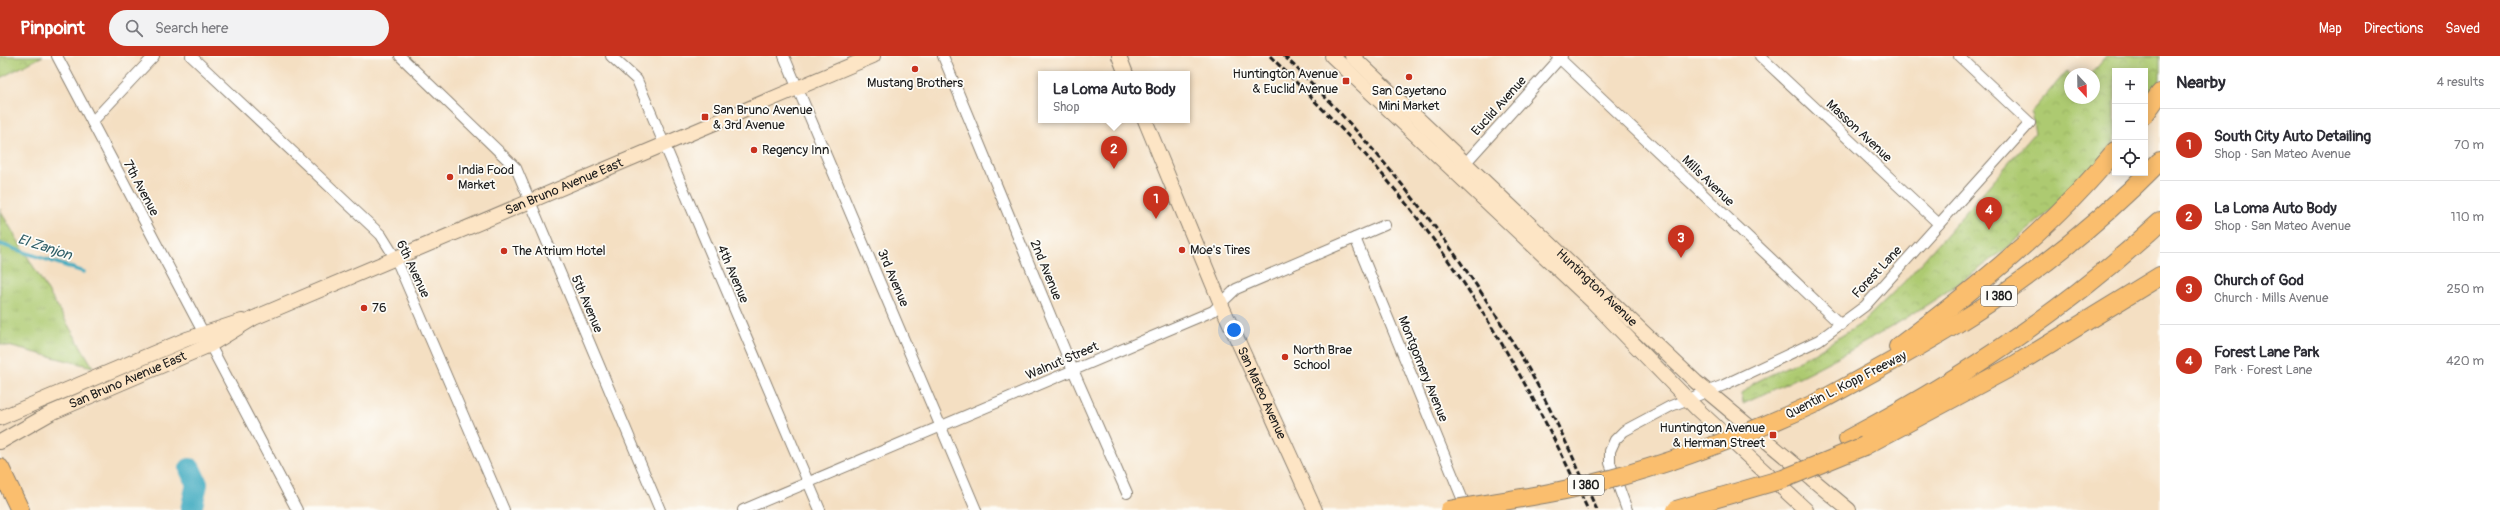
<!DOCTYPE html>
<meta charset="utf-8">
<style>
body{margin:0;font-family:Pangolin,sans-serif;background:#f2f2f3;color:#2b2b33}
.controls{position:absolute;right:12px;top:12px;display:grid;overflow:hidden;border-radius:0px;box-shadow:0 2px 10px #0003}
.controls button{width:36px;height:36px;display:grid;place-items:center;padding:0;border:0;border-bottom:1px solid #e1e1e2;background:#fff;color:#2b2b33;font:20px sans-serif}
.compass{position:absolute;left:2064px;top:12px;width:36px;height:36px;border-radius:50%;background:#fff;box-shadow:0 2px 10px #0003;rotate:158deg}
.you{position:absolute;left:1234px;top:274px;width:14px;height:14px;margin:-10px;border:3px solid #fff;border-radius:50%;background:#1a73e8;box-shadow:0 0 0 6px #1a73e833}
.badge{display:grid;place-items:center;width:26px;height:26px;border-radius:50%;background:#c8321e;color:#fff;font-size:13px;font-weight:700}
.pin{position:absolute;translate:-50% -33px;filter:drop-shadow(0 1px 2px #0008)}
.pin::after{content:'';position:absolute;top:21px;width:14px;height:12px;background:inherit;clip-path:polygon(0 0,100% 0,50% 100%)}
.popup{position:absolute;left:1038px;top:15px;width:152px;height:52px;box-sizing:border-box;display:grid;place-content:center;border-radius:0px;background:#fff;filter:drop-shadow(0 1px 3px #0005);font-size:13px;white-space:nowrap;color:#7c7c81}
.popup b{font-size:15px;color:#2b2b33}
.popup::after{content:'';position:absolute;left:50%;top:100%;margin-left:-8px;border:8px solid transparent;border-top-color:#fff}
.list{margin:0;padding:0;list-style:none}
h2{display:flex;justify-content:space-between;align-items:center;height:52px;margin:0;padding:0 16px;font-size:17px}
h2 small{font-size:13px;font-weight:400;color:#7c7c81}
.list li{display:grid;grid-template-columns:26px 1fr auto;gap:12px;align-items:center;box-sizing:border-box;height:72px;padding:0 16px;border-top:1px solid #e1e1e2}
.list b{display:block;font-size:15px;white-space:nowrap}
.list p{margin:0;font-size:13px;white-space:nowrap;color:#7c7c81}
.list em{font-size:13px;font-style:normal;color:#7c7c81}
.icon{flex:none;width:22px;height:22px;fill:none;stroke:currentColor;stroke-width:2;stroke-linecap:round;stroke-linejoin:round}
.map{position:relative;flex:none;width:2160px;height:454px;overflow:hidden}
header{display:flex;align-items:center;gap:24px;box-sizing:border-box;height:56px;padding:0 20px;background:#c8321e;color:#fff}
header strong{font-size:19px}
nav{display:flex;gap:22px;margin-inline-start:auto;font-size:14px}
.search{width:280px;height:36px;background:#f2f2f3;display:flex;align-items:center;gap:10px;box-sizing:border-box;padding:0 14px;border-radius:22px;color:#7c7c81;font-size:15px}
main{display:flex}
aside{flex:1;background:#fff}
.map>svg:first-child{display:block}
</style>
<header>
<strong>Pinpoint</strong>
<div class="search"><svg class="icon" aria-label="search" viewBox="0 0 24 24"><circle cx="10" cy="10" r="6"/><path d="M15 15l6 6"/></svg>Search here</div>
<nav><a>Map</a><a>Directions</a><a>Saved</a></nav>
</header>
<main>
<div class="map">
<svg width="2160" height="454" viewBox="0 0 2160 454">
<defs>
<pattern id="grass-tufts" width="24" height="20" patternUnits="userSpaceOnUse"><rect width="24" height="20" fill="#adca71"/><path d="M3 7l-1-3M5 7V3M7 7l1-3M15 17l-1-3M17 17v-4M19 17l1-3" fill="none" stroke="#94ad61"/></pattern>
<pattern id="park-crowns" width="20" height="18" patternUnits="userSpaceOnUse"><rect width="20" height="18" fill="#adca71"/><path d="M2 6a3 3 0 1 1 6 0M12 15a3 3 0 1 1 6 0" fill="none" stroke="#94ad61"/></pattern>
</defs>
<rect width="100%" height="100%" fill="#fdfcf7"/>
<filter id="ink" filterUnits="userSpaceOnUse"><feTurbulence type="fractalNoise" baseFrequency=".025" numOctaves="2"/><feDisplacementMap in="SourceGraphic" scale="8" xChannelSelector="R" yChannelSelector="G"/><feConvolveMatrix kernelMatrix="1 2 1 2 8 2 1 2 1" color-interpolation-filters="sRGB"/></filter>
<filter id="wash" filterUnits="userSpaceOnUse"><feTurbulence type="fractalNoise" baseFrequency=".012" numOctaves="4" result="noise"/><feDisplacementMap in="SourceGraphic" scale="16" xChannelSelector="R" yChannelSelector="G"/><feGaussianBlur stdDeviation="0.9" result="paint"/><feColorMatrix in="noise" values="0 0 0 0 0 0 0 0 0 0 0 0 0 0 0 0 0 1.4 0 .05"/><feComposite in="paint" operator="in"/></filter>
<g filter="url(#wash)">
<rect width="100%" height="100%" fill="#f4dfc2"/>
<polygon fill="url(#grass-tufts)" stroke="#647346" points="0,153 4,161 93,311 0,288"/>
<g fill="url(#park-crowns)" stroke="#647346">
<polygon points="0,0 43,0 0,22"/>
<path d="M 2106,0 L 2160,0 L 2160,28 L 2145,49 L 2145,15 L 2115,15 L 2115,86 C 2015,206 1883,283 1743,348 L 1742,338 L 1754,327 L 1812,298 L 1861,268 L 1905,225 L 2035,77 L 2031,56 L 2067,15 L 2070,18 L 2070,42 L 2094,42 L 2094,18 L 2090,18 Z"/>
</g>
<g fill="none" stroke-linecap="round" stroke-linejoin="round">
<polyline stroke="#42acc1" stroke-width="3.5" points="0,188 84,216"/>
<polyline stroke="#42acc1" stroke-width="22" points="190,413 197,428 191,454"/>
</g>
</g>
<g filter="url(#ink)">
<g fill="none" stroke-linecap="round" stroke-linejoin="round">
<defs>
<g id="street">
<polyline points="57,0 203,276"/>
<polyline points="191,0 381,179 396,203 504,454"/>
<polyline points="400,0 516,112 660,454"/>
<polyline points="611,0 637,24 820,454"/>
<polyline points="784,0 976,454"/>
<polyline points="943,0 1073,314 1127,437"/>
<polyline points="1557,0 1841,269"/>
<polyline points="1760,0 1939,168"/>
<polyline points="92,66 154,0"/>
<polyline points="1461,112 1562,0"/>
<polyline points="1355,182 1467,454"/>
<polyline points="210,289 297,454"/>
<polyline points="743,454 1213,255 1236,233 1385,169"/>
<polyline points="1627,454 1610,407 1610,395 1615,384 1624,375 1671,350 1724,329 1819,284 1865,250 2030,67 1959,0"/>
</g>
<g id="secondary">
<polyline points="1119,0 1126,18"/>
<polyline points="1332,0 1593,246 1697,353 1806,454"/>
<path id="s1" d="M 1352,0 L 1696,326 L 1849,454"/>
<path id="s2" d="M 1145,64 L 1221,248 L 1315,454"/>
<polyline points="0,362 187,283 242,265"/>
<path id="s3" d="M 0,386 L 51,357 L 210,289 L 254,262 L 873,0"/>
</g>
<g id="highway">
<polyline points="2145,58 2160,37"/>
<path d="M 1898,291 C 1975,233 2054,170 2115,95"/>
<path d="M 1818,346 C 1864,321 1909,297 1953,270 C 2027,225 2099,167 2160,105"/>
<path d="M 1848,383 C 1960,324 2067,253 2160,166"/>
<polyline points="1864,390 2013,310 2160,220"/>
<polyline points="0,412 20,454"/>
</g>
</defs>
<use href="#street" stroke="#887e6f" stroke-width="12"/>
<use href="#secondary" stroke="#887e6f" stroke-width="16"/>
<use href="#highway" stroke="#887e6f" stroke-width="20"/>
<use href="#street" stroke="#fff" stroke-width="10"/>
<use href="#secondary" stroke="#fde5c5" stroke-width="14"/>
<use href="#highway" stroke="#fabe6e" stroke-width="18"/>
<g stroke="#1c1c1c" stroke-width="3" stroke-dasharray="6 3" stroke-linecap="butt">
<path d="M 1270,0 C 1304,34 1338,68 1370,104 C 1461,208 1531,329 1588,454"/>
<path d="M 1284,0 C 1380,92 1462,198 1528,312 C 1554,358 1575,406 1597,454"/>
</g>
<defs>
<g id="highway-bridge">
<path d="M 1449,454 C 1502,445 1555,438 1607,424 C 1680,405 1750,377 1818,346"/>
<polyline points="1676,454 1783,423 1864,390"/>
</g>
</defs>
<use href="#highway-bridge" stroke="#887e6f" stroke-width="20" stroke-linecap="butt"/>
<use href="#highway-bridge" stroke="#fabe6e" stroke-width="18"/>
</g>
</g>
<g fill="#c8321e" stroke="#fdfcf7" stroke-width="1.5">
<circle cx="915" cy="13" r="4"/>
<circle cx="1409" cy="21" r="4"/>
<rect x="1342" y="21" width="8" height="8" rx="2"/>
<rect x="701" y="57" width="8" height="8" rx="2"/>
<circle cx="754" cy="94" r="4"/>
<circle cx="450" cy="121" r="4"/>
<circle cx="1182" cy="194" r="4"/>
<circle cx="504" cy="195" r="4"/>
<circle cx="364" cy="252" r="4"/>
<circle cx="1285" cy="301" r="4"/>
<rect x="1769" y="375" width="8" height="8" rx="2"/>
</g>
<g text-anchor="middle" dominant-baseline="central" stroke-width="3.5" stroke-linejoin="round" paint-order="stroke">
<g fill="#fdfcf7" stroke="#605f5e" stroke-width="1">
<rect x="1981" y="230" width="36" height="20" rx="3"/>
<rect x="1568" y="419" width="36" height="20" rx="3"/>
</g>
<g font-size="12" font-weight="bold" fill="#1c1c1c">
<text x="1999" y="240">I 380</text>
<text x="1586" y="429">I 380</text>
</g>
<g font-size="13" fill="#1c1c1c" stroke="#fdfcf7" text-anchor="start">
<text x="1338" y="18" text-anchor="end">Huntington Avenue<tspan x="1338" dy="15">&amp; Euclid Avenue</tspan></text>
<text x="915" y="27" text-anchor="middle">Mustang Brothers</text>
<text x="1409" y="35" text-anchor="middle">San Cayetano<tspan x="1409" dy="15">Mini Market</tspan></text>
<text x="713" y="54">San Bruno Avenue<tspan x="713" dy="15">&amp; 3rd Avenue</tspan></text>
<text x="762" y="94">Regency Inn</text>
<text x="458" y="114">India Food<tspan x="458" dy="15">Market</tspan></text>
<text x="1190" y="194">Moe's Tires</text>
<text x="512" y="195">The Atrium Hotel</text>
<text x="372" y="252">76</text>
<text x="1293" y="294">North Brae<tspan x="1293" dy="15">School</tspan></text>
<text x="1765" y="372" text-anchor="end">Huntington Avenue<tspan x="1765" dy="15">&amp; Herman Street</tspan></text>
</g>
<g font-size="13" fill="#1c1c1c" stroke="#fdfcf7">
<text transform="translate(1499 50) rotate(-48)">Euclid Avenue</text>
<text transform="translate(1859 75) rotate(43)">Masson Avenue</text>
<text transform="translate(1708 125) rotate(44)">Mills Avenue</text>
<text stroke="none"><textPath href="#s3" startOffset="620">San Bruno Avenue East</textPath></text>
<text transform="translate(141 132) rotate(62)">7th Avenue</text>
<text transform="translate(413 213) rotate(65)">6th Avenue</text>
<text transform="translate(1046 214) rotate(68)">2nd Avenue</text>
<text transform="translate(1877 216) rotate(-47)">Forest Lane</text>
<text transform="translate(733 218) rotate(67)">4th Avenue</text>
<text transform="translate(893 222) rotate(67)">3rd Avenue</text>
<text stroke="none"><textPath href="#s1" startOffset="337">Huntington Avenue</textPath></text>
<text transform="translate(587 248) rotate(67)">5th Avenue</text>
<text transform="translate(1062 305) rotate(-23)">Walnut Street</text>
<text transform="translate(1423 313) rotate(68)">Montgomery Avenue</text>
<text stroke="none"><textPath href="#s3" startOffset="142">San Bruno Avenue East</textPath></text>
<text transform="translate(1846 329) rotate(-27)">Quentin L. Kopp Freeway</text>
<text stroke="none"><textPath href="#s2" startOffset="297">San Mateo Avenue</textPath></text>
</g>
<g font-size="14" font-style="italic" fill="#2d5d66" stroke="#fdfcf7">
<text transform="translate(45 191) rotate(18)">El Zanjon</text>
</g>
</g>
</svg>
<div class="controls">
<button>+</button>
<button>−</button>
<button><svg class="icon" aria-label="locate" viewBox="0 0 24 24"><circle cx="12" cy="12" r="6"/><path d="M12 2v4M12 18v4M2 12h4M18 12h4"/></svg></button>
</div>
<svg class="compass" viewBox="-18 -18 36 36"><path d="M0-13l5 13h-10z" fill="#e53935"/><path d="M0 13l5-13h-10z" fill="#7c7c81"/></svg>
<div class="you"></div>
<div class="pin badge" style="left:1156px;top:163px">1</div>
<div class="pin badge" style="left:1114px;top:113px">2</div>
<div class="popup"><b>La Loma Auto Body</b>Shop</div>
<div class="pin badge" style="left:1681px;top:202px">3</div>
<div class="pin badge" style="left:1989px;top:174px">4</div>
</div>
<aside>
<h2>Nearby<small>4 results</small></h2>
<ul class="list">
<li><span class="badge">1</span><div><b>South City Auto Detailing</b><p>Shop · San Mateo Avenue</p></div><em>70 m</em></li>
<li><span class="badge">2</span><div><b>La Loma Auto Body</b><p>Shop · San Mateo Avenue</p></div><em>110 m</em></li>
<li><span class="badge">3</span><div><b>Church of God</b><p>Church · Mills Avenue</p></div><em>250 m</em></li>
<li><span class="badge">4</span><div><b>Forest Lane Park</b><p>Park · Forest Lane</p></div><em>420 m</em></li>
</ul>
</aside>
</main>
